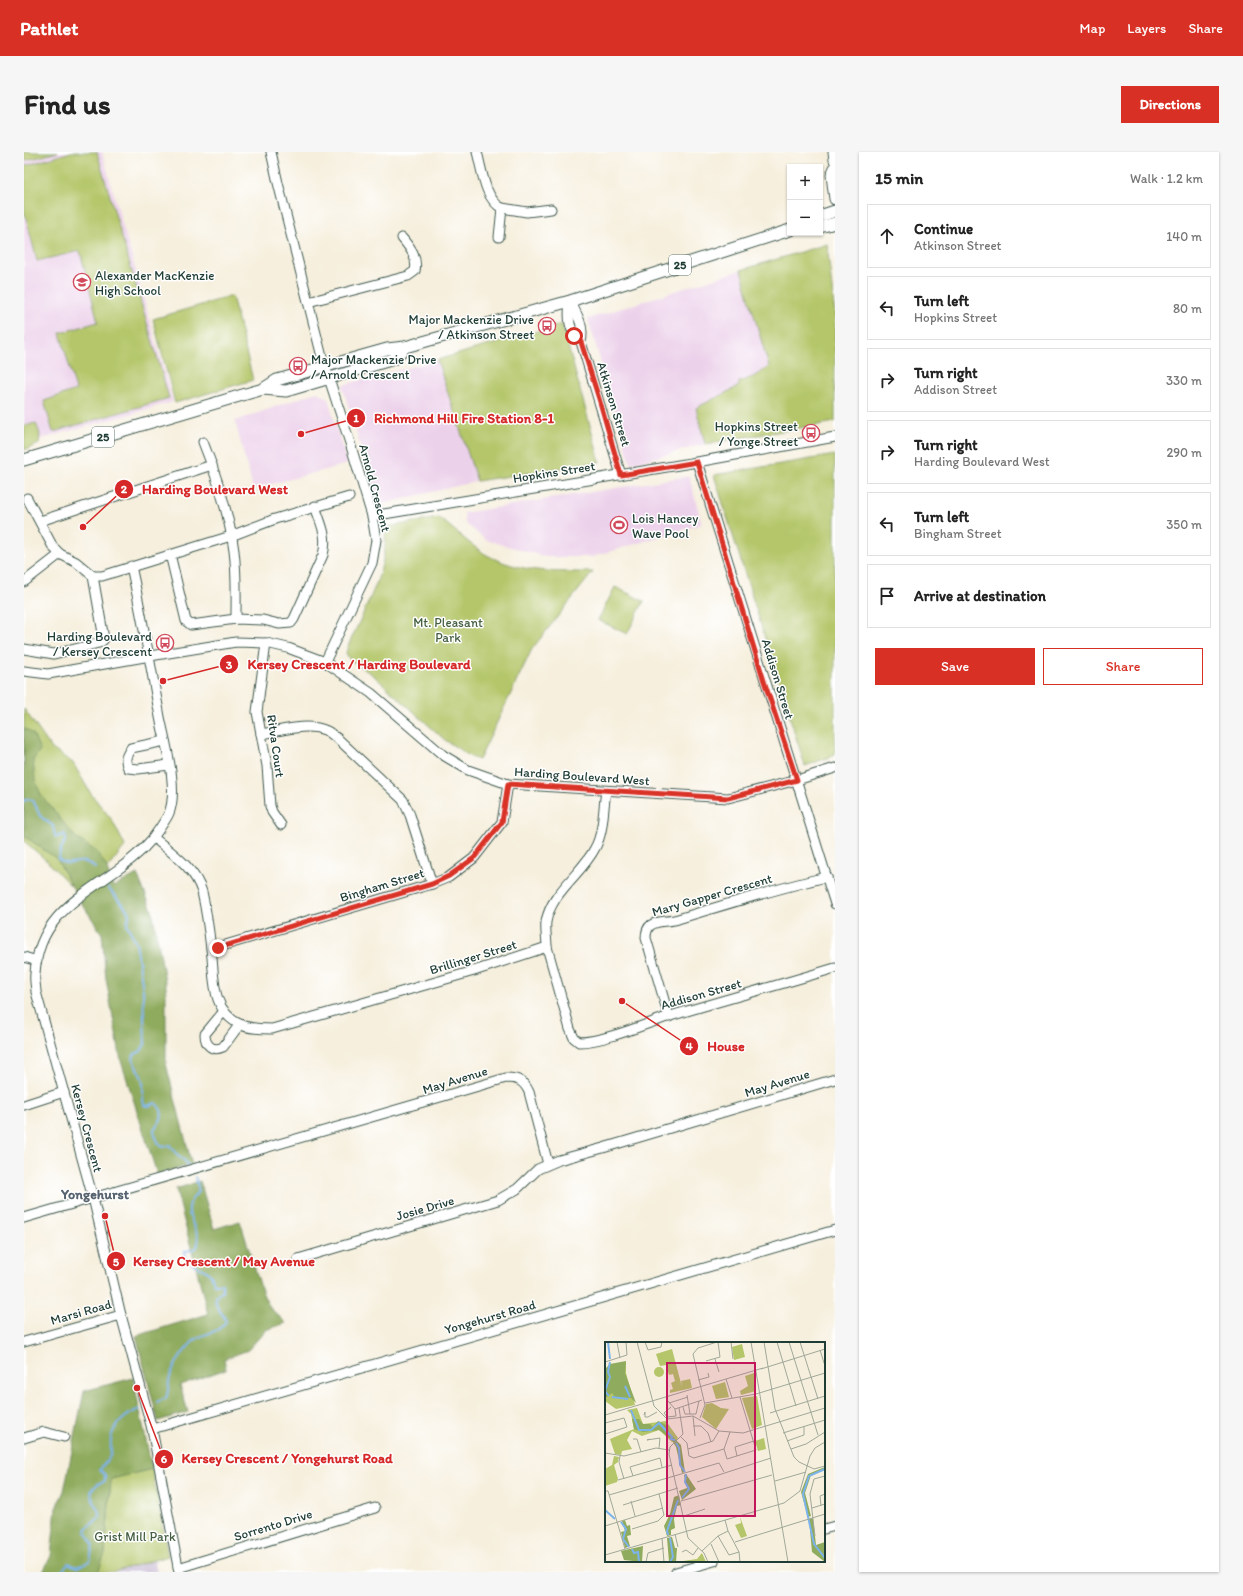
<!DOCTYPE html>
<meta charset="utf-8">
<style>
body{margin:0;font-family:Itim,sans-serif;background:#f6f6f6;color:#222}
.controls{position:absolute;right:12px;top:12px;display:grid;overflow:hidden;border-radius:0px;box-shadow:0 1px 3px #0004}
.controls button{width:36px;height:36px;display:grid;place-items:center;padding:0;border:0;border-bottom:1px solid #e0e0e0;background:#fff;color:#222;font:20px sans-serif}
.stop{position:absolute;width:12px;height:12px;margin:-9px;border:3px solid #d93025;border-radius:50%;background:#fff}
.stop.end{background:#d93025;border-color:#fff;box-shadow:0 1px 4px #0008}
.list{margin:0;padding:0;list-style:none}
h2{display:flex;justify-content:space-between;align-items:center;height:52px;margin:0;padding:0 16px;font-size:17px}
h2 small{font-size:13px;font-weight:400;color:#767676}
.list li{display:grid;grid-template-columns:26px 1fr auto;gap:12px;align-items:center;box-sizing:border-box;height:64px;margin:0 8px 8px;padding:0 8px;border:1px solid #e0e0e0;border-radius:0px}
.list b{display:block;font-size:15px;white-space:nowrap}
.list p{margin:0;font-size:13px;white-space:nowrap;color:#767676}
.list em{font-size:13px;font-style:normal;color:#767676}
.actions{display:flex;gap:8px;padding:12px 16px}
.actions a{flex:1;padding:9px 0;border:1px solid #d93025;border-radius:0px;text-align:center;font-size:14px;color:#d93025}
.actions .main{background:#d93025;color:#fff}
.icon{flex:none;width:22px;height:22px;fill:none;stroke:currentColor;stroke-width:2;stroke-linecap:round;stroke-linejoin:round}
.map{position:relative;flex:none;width:811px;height:1420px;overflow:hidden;border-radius:0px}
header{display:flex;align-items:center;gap:24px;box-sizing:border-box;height:56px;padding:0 20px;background:#d93025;color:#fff}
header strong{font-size:19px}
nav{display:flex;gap:22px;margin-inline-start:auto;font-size:14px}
.intro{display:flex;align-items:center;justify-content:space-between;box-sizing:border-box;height:96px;padding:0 24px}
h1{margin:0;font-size:28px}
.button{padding:10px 18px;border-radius:0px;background:#d93025;color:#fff;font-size:14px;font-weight:700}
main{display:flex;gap:24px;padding:0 24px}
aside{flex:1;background:#fff;border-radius:0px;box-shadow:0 1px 3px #0004}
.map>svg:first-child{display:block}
</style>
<header>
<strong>Pathlet</strong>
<nav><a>Map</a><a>Layers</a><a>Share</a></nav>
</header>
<div class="intro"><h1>Find us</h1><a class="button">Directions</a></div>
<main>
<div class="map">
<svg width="811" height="1420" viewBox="0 0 811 1420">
<rect width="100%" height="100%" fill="#fff"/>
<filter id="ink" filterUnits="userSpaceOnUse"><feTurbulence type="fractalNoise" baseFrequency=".025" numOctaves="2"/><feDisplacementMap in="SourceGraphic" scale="8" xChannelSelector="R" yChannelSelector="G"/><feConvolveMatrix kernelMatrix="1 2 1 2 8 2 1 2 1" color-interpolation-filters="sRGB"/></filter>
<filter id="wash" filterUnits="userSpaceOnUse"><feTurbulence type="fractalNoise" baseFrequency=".012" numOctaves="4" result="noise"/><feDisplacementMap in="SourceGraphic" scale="16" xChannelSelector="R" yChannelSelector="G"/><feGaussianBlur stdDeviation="0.9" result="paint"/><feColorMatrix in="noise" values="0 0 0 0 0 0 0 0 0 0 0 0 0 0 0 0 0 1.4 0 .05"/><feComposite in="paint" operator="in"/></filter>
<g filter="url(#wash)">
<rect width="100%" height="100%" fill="#f6efdd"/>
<g fill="#ecd1ea">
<polygon points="36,0 78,0 149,250 0,292 0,10"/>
<polygon points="717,118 745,215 729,225 715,230 716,234 672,256 681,292 607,312 564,167"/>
<polygon points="413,208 453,329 354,353 318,233"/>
<polygon points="293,240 304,246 323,312 229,337 211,269"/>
<polygon points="665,324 678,372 568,405 522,405 462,388 441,371 440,361"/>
</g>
<polygon fill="#cbbfd5" points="130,1408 133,1420 89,1420"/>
<g fill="#b4c669" stroke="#6a824e">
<polygon points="0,0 34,0 0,9"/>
<polygon points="47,0 73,0 145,246 29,280 20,249 52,238 36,181 74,170 56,99 13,109 0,58 0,14"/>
<polygon points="803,92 811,164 811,270 681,292 672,256 715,234 715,230 729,225 745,215 717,118"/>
<polygon points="208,144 229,228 151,251 129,167"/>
<polygon points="538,172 576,310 453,329 413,208"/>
<polygon points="12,271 16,282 15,292 0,298 0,274"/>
<polygon points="811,303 811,603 781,614 690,323"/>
<path d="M 415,366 C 430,377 445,392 461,402 C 495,421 532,420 569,420 L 508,497 L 455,608 L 447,605 L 421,588 L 349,523 L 326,508 L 322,501 C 324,492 329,484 333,475 C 348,441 364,414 361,375 Z"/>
<polygon points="591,435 620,449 603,482 574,468"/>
<polygon points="0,557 28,597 49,611 67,642 88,668 101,694 82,718 47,734 23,709 0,689"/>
<polygon points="128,1317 144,1404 89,1420 74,1420 81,1401 87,1327"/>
</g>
<g fill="#8fab5d" stroke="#577448">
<polygon points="0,576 9,582 16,598 9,608 11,628 17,643 52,686 73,700 82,714 89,735 113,722 128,758 135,795 142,835 142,912 168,1013 133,1022 97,909 82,827 78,782 53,744 33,707 0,684"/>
<polygon points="176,1029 190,1077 216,1069 239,1142 246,1156 262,1171 242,1178 224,1198 200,1207 202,1217 156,1233 164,1260 134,1269 112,1184 184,1162 152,1037"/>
<polygon points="109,1226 128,1317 87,1327 81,1401 74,1420 19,1420 27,1404 32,1356 40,1339 60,1239"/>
</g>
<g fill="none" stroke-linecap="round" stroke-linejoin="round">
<g stroke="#7cb3eb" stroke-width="2">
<path d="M 0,649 L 4,647 L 9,648 L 16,664 L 29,674 L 31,684 L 33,685 L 40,682 L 42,686 L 36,700 L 35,707 C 46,719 56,701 71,716"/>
<path d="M 84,736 L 104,759 L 105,764 L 103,772 L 112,791 L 114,803 L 119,839 L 121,892 L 117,899 L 109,903 C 108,912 116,919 118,927 C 121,936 117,944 120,953 L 124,954 L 131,951 C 142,959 138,969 130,977 C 130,983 134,991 138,995 L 146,993 C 150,1003 159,1005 164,1013"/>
<path d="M 133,1250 L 142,1246 C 145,1239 144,1232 146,1225 C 148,1215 163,1194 171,1188 C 181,1180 195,1182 202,1169 C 198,1158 188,1155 193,1143 L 198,1140 L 198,1132 L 190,1132 C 186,1110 165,1120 160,1101 L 161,1099 C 167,1098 173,1098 174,1092 C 176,1080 165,1070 165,1059 C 163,1041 181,1048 171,1025"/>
<path d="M 37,1420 L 44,1411 L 53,1415 L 66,1409 L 69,1392 L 62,1381 L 63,1376 L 76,1365 C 75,1355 66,1348 67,1338 L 75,1331 L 81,1329 L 81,1323 L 76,1318 C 79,1313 84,1308 86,1303 C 88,1298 86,1292 87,1287 C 88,1274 104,1261 116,1257"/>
</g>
</g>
</g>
<g filter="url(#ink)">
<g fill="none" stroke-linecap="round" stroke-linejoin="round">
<defs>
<g id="minor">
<polyline points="247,0 254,31 298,205 326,291 348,364 352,388 348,411 301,510"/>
<path d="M 453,0 C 458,18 461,48 478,56 L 475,85"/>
<polyline points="478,56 503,60 527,57"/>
<path d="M 546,149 C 544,165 544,179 557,190 L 597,323"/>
<path d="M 546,149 C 553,162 561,175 557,190"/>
<path d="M 284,150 L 384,124 L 391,119 C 394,105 386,96 378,86"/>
<path d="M 179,290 C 193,325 205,362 210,399 C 213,422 212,444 212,467"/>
<polyline points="673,310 811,752"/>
<polyline points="348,364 673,310 811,285"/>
<polyline points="16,369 188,313"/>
<path d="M 146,402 L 162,469 L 167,473 L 212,467 L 239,468 L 255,472 L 267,471 L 270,467 L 299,403 C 304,383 297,373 291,354"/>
<path d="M 107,414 C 118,464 127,515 136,565 C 141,590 155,637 145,661 C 143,666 139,671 136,676 C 126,692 114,702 100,713 C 59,744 14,763 11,822 C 10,828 12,835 12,840 L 69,1046 L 97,1163 L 128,1277 L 155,1420"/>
<polyline points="69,424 78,424 207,384 251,367 325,345"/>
<polyline points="0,430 36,402"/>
<polyline points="242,491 233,560 243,614 246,654 248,660 257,673"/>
<polyline points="0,497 30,502 75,491 78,489 80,487 69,424 52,410 36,402 29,395 3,346"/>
<polyline points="0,519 24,522 126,504 212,490 242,491 264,496 301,510 347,541 419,603 444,618 484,632 704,646 773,628 811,616"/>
<path d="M 237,582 C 257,579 283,570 303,579 C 306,580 309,584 313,586 L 379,648 L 386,663 L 408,732"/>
<path d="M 141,589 L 107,596 C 102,604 100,607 104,616 L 114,617 L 145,613"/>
<path d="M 130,686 C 148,701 171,716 178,740 C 182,757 185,779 187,797 C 191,824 186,857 215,872 C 225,877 238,877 248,877 L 450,819 L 523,795 C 523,787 521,778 522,770 C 527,740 558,722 571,696 C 580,680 579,657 582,639"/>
<path d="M 523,795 L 546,877 L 550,886 L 555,890 C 579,890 619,873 643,865 C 699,848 755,833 811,816"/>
<polyline points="188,797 408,732 425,725 450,706 478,670 484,632"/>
<polyline points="0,805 13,809"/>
<path d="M 200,859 L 181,882 C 181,893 188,900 199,895 L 216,872"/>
<path d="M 645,865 L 622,786 C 622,782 623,776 627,773 C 634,768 646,770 654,767 C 704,752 753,736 803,725"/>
<polyline points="0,953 40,940"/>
<path d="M 0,1066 L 482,926 C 494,926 500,929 505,940 L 524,1012"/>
<polyline points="274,1107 474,1048 493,1037 514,1017 535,1008 579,996 811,927"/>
<polyline points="0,1190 97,1163"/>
<polyline points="128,1277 811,1078"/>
<polyline points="0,1286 20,1280 40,1285"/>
<polyline points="800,1377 811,1374"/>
<polyline points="154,1416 351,1356"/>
<polyline points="652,1420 690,1409"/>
</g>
<g id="major">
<polyline points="810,0 811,8"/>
<polyline points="811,16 808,23 811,47"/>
<polyline points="796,64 811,59"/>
<polyline points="796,75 811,71"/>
<polyline points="239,237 262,239 370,207 381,195"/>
<polyline points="0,308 239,237 253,228 363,197 381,195 546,149 766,78"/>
</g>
</defs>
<use href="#minor" stroke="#3f584d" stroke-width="11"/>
<use href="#major" stroke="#3f584d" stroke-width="13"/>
<use href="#minor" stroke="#fff" stroke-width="9"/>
<use href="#major" stroke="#fff" stroke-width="11"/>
</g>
</g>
<g fill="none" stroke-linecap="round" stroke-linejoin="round" filter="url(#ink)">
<polyline stroke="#d93025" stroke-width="5" points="194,796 408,732 425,724 450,706 478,670 484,632 704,646 773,628 740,529 673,310 597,323 576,250 557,190 550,184"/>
</g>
<defs>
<symbol id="school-ring" viewBox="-11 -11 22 22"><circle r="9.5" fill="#fff" stroke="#d1495b" stroke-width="1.5"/><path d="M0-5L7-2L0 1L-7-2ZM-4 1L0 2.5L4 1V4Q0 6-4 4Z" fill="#d1495b"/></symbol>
<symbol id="bus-ring" viewBox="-11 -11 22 22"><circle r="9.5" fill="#fff" stroke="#d1495b" stroke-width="1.5"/><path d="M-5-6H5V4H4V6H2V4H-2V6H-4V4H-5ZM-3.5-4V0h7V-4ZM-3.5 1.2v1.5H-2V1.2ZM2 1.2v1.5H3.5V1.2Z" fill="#d1495b"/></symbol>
<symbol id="stadium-ring" viewBox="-11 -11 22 22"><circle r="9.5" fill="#fff" stroke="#d1495b" stroke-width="1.5"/><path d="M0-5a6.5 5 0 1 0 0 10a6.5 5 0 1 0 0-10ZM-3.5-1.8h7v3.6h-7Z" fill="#d1495b"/></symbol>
</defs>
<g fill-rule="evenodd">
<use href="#school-ring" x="48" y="120" width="20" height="20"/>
<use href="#bus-ring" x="513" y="164" width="20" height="20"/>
<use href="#bus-ring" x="264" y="204" width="20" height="20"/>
<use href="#bus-ring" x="777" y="271" width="20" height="20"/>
<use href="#stadium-ring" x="585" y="363" width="20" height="20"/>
<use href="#bus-ring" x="131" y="481" width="20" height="20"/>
</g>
<g text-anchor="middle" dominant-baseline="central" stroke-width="3" stroke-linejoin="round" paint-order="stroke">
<g fill="#fff" stroke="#627771" stroke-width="1">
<rect x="645" y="103" width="22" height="20" rx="3"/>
<rect x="68" y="275" width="22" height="20" rx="3"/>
</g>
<g font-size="12" font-weight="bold" fill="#1f3d34">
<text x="656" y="113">25</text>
<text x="79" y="285">25</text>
</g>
<g font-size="13" fill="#1f3d34" stroke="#fff" text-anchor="start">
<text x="71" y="123">Alexander MacKenzie<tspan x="71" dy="15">High School</tspan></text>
<text x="510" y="167" text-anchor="end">Major Mackenzie Drive<tspan x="510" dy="15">/ Atkinson Street</tspan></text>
<text x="287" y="207">Major Mackenzie Drive<tspan x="287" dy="15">/ Arnold Crescent</tspan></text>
<text x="774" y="274" text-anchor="end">Hopkins Street<tspan x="774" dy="15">/ Yonge Street</tspan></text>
<text x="608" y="366">Lois Hancey<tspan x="608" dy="15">Wave Pool</tspan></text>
<text x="128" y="484" text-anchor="end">Harding Boulevard<tspan x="128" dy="15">/ Kersey Crescent</tspan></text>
</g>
<g font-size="13" fill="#1f3d34" stroke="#fff">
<text transform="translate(590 252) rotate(73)">Atkinson Street</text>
<text transform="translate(530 320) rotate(-9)">Hopkins Street</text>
<text transform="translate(351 336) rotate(75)">Arnold Crescent</text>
<text transform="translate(754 527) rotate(73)">Addison Street</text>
<text transform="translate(252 594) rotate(82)">Ritva Court</text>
<text transform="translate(558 624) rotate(4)">Harding Boulevard West</text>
<text transform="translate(358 733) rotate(-17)">Bingham Street</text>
<text transform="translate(688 743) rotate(-16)">Mary Gapper Crescent</text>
<text transform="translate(449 805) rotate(-17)">Brillinger Street</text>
<text transform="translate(677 842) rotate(-16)">Addison Street</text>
<text transform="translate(431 928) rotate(-17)">May Avenue</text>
<text transform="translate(753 931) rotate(-17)">May Avenue</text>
<text transform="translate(63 976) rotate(75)">Kersey Crescent</text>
<text transform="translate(401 1056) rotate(-16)">Josie Drive</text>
<text transform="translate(57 1160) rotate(-16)">Marsi Road</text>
<text transform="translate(466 1165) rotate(-16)">Yongehurst Road</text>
<text transform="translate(249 1373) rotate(-17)">Sorrento Drive</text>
</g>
<g font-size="13" fill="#445f41" stroke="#fff">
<text x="424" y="470">Mt. Pleasant<tspan x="424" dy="15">Park</tspan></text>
<text x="111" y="1384">Grist Mill Park</text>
</g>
<g font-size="14" font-weight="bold" fill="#57646f" stroke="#fff">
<text x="71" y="1042">Yongehurst</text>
</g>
</g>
<g transform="translate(581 1190)">
<rect width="220" height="220" fill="#f6efdd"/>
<path d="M 137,2 L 140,15 L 129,18 L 127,5 ZM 67,7 L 77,45 L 76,39 L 85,37 L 87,46 L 65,51 L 65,48 L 68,47 L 66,41 L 70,39 L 68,32 L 64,33 L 61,23 L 55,24 L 51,12 ZM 21,20 L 21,31 L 30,63 L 11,67 L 0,59 L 0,30 ZM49 30a5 5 0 1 1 10 0a5 5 0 1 1-10 0ZM 149,31 L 151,49 L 136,53 L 135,49 L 143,44 L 140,34 ZM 120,40 L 124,55 L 111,57 L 107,44 ZM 152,54 L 157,83 L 147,87 L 137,56 ZM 107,61 L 116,66 L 124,67 L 111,87 L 97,75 L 101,62 ZM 32,66 L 38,82 L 61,79 L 73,96 L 71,99 L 67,100 L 54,88 L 37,94 L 27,89 L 22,98 L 27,107 L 17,109 L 16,113 L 10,112 L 5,97 L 29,87 L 26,72 L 22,68 ZM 159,96 L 161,107 L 153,109 L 150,99 ZM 9,114 L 14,115 L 13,120 L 9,123 L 13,137 L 12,140 L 0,144 L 0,127 L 7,123 ZM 135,175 L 142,194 L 136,196 L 130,183 L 136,181 ZM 97,211 L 101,220 L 71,220 L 92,217 Z" fill="#b4c669"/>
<path d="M 21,19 L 20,31 L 31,61 L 26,56 L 10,55 L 7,51 L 0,56 L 0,27 L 5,22 ZM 27,77 L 34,77 L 38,82 L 45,82 L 48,85 L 53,79 L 63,84 L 64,91 L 76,103 L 80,130 L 77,131 L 71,105 L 66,97 L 54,88 L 38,90 L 29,87 ZM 220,125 L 220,128 L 206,133 L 200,151 L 206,174 L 203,175 L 196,150 L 203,132 ZM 81,132 L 91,147 L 77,158 L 74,149 L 82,146 L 79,133 ZM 74,153 L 76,163 L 72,164 L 69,177 L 70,186 L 66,188 L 66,193 L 62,194 L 59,184 L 65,172 L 69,155 ZM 208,176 L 211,203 L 220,200 L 220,220 L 207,210 L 204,177 ZM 20,178 L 22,184 L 25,183 L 26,193 L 22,194 L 25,204 L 20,206 L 16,190 L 20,189 L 17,179 ZM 67,195 L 70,206 L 72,206 L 71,220 L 64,220 L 62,196 ZM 38,204 L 37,220 L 19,218 L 16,209 Z" fill="#8fab5d"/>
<path fill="none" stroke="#7cb3eb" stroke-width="2" d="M 3,0 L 5,17M 20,44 L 25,55M 4,54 L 0,49 L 5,35 L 3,30 L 5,20M 7,55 L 23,57M 26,68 L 34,88 L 46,88 L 54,81 L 67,95 L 66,97 L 70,98M 71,101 L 74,106 L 75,123 L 80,130M 220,127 L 204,134 L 198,152 L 209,202 L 220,216M 77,156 L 84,147 L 80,140 L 81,132M 0,168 L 10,177M 16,180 L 21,187 L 18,197 L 24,205M 63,193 L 62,189 L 73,158M 27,207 L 29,211 L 33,210 L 34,220M 65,220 L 68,215 L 65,196"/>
<path fill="none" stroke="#a0a899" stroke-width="1" d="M 12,0 L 15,16M 32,0 L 49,64 L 62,77 L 88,74 L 114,89 L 138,91 L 220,66M 40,0 L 43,8 L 56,5 L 57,0M 126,0 L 128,17M 146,0 L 183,220M 159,0 L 170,67 L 189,115 L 194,120 L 209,127 L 220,124M 172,0 L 191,64M 184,0 L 213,93M 195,0 L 213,57M 215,8 L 220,24M 110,17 L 114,30M 101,19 L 115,15 L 113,0M 0,20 L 22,13 L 21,0M 156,27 L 220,7M 121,37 L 127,56M 93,38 L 104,35 L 103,31M 82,53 L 85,72M 63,59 L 70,67 L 71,74 L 62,75 L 59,71 L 66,65M 64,61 L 83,55M 100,61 L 151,52 L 220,31M 78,65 L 80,72 L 91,72 L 94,59M 74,66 L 78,92 L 65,105 L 64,112 L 83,196 L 99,211 L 103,220M 70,67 L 97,58M 165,71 L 220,54M 0,73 L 158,26M 39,73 L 40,70 L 40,75 L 43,75 L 52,70M 88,74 L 90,94M 95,76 L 100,63 L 88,12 L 93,6 L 112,0M 0,81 L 19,76 L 22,85 L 0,92M 88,84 L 96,84 L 103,91 L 106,100M 178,91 L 220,78M 76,95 L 82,101 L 84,114 L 89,116 L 119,107 L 125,90M 28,97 L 32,97 L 36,110M 45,97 L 42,98 L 55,96 L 54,106M 182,99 L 199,93 L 199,84M 83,107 L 108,99 L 114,89M 119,107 L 122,117 L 151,108 L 135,55M 186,107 L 201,102 L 220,90M 0,111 L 19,114 L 51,106 L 64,108M 15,114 L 14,120 L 19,137M 132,114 L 130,105 L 149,99M 28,134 L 25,125 L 55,116 L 57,125M 13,138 L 67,123M 170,139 L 201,130M 92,140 L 166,116M 0,149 L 3,149 L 20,207M 4,153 L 114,121 L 119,130M 26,159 L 30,174M 76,159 L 167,133M 179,161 L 195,149 L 205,114 L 210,106 L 220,100M 18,163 L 73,146M 216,164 L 215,154 L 220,152M 207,166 L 220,162M 79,174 L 100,167M 120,178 L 123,189 L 134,210 L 135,220M 0,184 L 58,166M 27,187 L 53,179 L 59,173 L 54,152M 70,192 L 73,205M 113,194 L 124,213 L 134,210M 210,194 L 205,152 L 209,137 L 220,134M 57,196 L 59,220M 130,200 L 220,172M 106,202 L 114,220M 97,209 L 113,194 L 123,189M 77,210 L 81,208 L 88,213 L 93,206M 0,213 L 179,161M 41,220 L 43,211 L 59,206"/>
<path fill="#c2185b" fill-opacity="0.15" stroke="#c2185b" stroke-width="2" d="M 62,21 L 150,21 L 150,174 L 62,174 Z"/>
<rect width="220" height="220" fill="none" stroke="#1f3d34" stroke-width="2"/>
</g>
<path fill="none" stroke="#d62828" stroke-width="1.5" d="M277 282L332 266M59 375L100 337M139 529L205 512M598 849L665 894M81 1064L92 1109M113 1236L140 1307"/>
<g fill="#d62828" stroke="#fff" stroke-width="1.5">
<circle cx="277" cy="282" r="4"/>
<circle cx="59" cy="375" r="4"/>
<circle cx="139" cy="529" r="4"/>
<circle cx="598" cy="849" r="4"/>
<circle cx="81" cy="1064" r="4"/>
<circle cx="113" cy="1236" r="4"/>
<circle cx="332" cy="266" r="10"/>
<circle cx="100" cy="337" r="10"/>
<circle cx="205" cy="512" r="10"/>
<circle cx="665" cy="894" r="10"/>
<circle cx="92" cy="1109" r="10"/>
<circle cx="140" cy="1307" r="10"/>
</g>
<g font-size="12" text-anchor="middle" font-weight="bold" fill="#fff">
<text x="332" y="270">1</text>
<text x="100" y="341">2</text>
<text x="205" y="517">3</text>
<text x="665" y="898">4</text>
<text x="92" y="1114">5</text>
<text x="140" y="1311">6</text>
</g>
<g font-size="14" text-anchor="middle" font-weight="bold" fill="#d62828" stroke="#fff" stroke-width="3" stroke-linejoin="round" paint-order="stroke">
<text x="440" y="271">Richmond Hill Fire Station 8-1</text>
<text x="191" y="342">Harding Boulevard West</text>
<text x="335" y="517">Kersey Crescent / Harding Boulevard</text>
<text x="702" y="899">House</text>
<text x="200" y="1114">Kersey Crescent / May Avenue</text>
<text x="263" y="1311">Kersey Crescent / Yongehurst Road</text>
</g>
</svg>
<div class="controls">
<button>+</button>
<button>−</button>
</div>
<div class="stop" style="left:550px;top:184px"></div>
<div class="stop end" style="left:194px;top:796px"></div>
</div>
<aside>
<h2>15 min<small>Walk · 1.2 km</small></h2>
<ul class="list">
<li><svg class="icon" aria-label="ahead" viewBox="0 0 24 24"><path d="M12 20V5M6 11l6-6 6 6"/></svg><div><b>Continue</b><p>Atkinson Street</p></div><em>140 m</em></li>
<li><svg class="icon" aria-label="left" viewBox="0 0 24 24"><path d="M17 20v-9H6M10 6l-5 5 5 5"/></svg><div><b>Turn left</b><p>Hopkins Street</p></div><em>80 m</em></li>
<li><svg class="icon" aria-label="right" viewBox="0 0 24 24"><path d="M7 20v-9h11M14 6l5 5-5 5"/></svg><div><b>Turn right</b><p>Addison Street</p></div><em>330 m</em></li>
<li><svg class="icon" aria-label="right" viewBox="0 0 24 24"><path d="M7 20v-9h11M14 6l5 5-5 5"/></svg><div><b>Turn right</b><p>Harding Boulevard West</p></div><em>290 m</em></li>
<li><svg class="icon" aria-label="left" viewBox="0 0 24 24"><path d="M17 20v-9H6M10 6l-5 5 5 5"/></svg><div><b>Turn left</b><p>Bingham Street</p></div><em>350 m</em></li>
<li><svg class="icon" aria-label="arrive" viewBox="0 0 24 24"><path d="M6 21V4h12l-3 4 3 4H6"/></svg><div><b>Arrive at destination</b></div></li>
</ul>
<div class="actions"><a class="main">Save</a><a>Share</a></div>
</aside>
</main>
